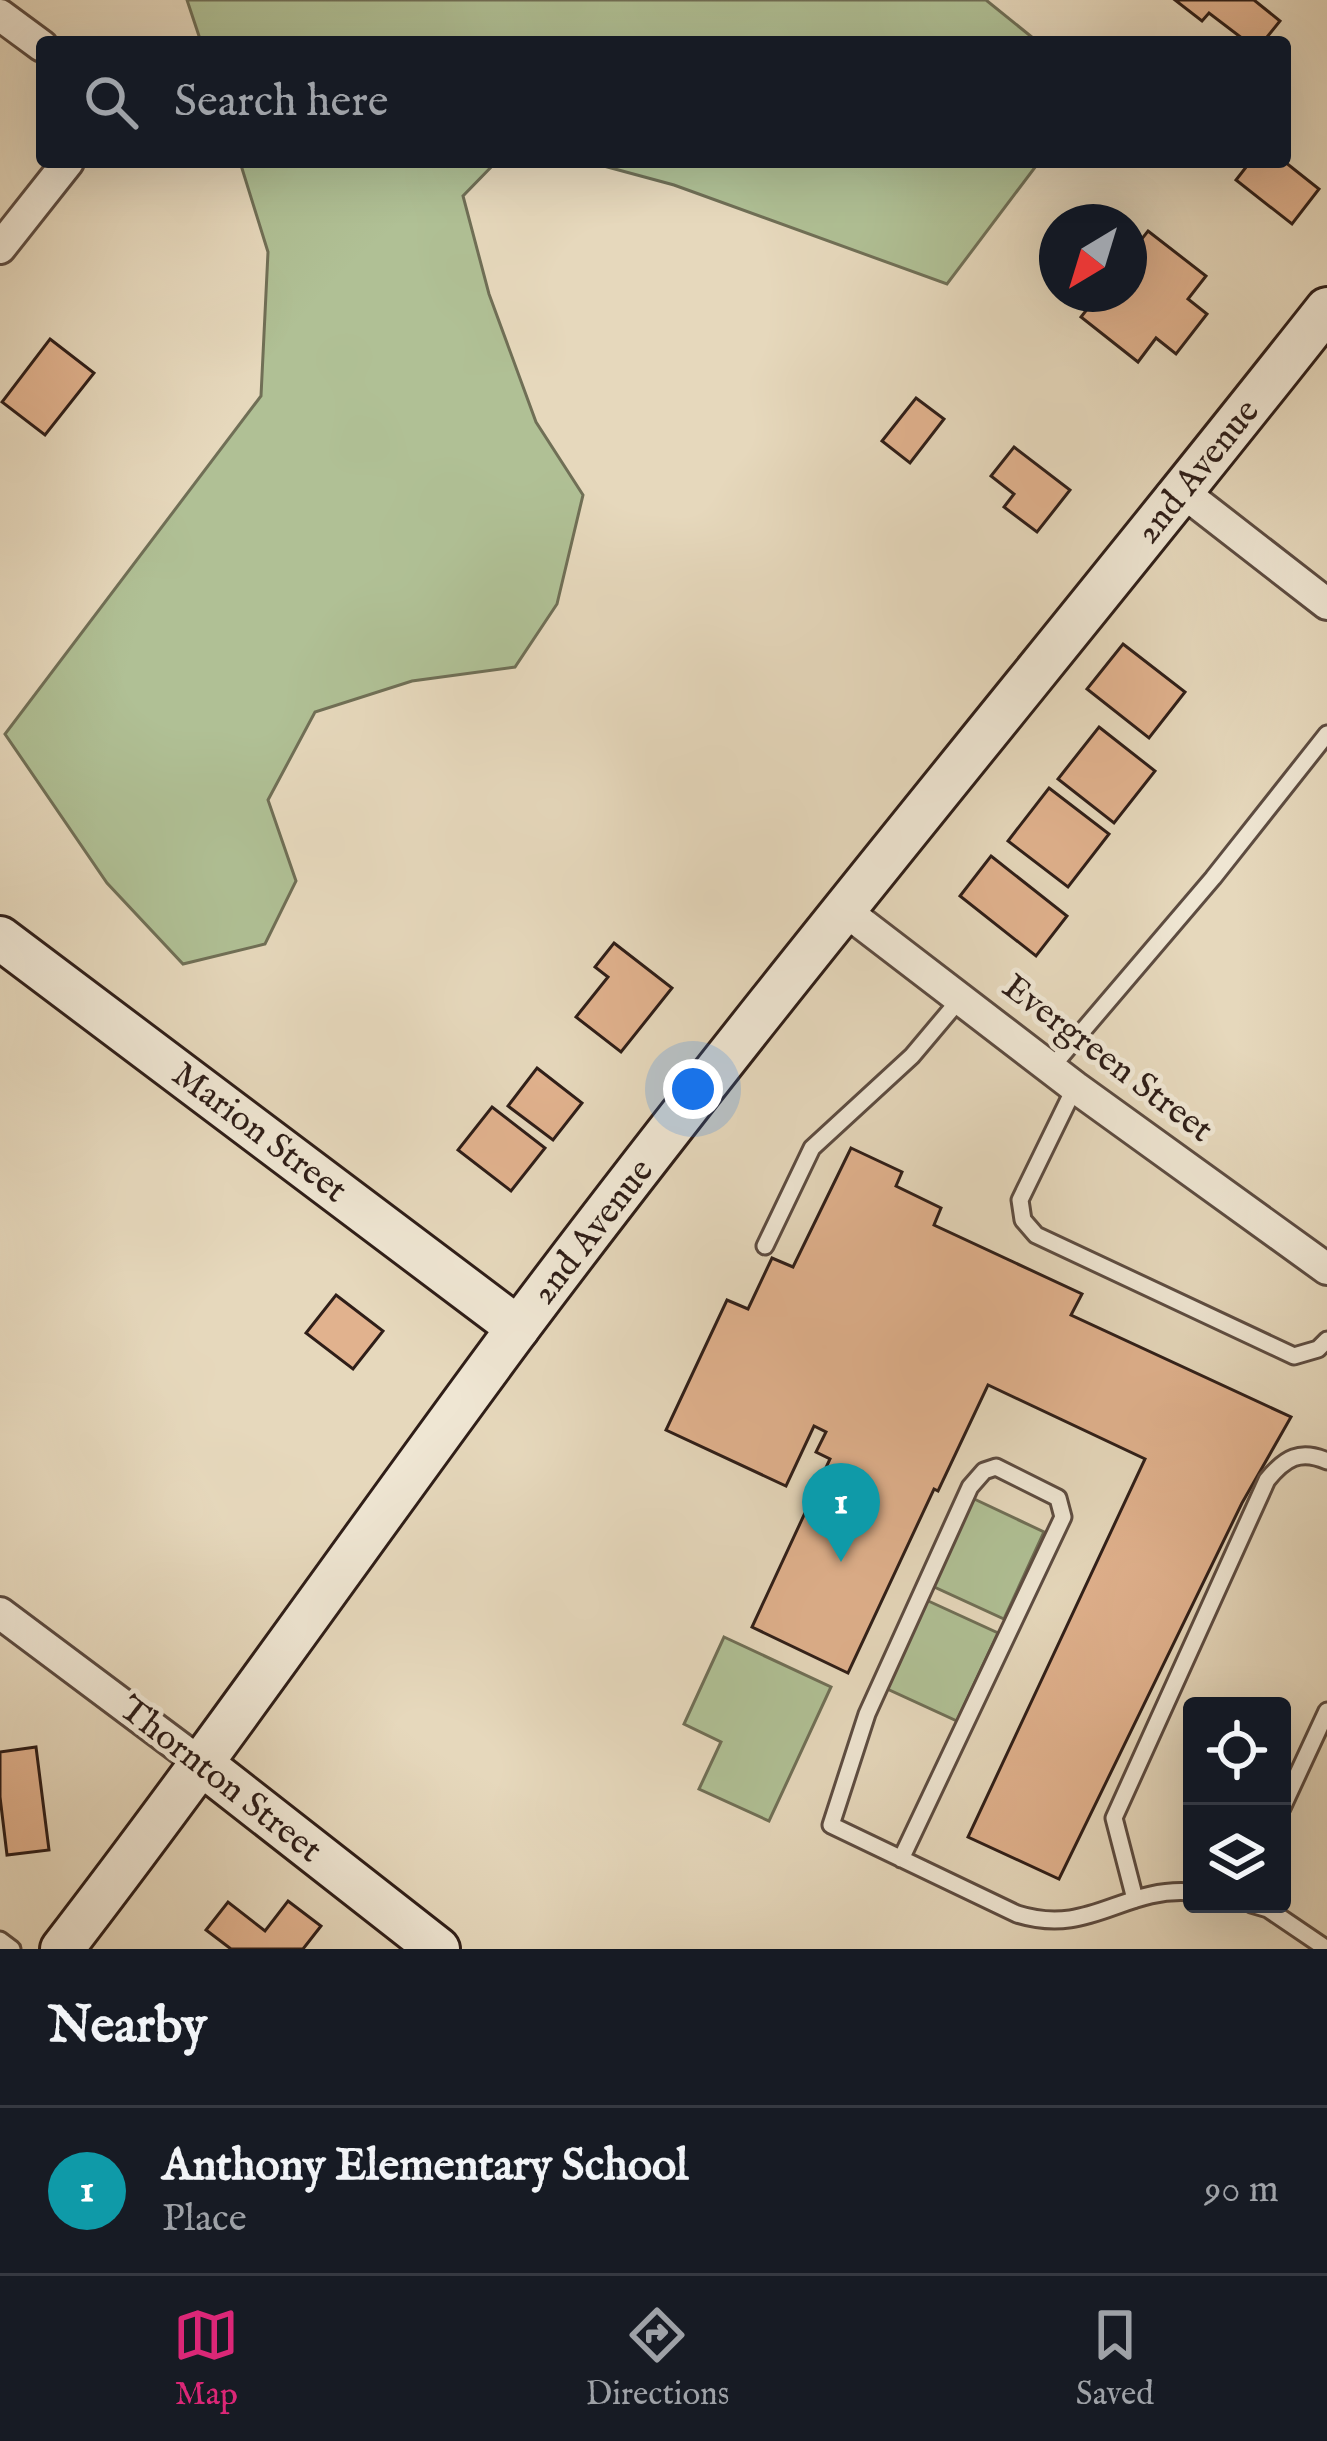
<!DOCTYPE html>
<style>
body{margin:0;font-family:"IM FELL English",serif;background:#20242c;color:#f1f3f6}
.controls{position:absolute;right:36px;bottom:36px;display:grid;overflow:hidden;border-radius:12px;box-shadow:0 12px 48px #0002}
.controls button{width:108px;height:108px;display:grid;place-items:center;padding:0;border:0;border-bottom:3px solid #363941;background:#171b24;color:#f1f3f6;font:60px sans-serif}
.compass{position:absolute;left:1039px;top:204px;width:108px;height:108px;border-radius:50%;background:#171b24;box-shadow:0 12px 48px #0002;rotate:218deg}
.you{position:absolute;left:693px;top:1089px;width:42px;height:42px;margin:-30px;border:9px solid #fff;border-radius:50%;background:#1a73e8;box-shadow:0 0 0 18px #1a73e833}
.badge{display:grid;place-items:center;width:78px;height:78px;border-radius:50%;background:#db2777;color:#fff;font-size:39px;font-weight:700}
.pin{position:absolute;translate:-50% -99px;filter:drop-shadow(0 3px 6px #0008)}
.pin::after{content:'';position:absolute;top:63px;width:42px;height:36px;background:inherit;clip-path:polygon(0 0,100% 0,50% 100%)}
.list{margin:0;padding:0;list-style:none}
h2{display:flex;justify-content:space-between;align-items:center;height:156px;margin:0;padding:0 48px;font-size:51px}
h2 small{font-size:39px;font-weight:400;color:#9ea1a6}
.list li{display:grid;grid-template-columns:78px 1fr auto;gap:36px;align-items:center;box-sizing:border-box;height:168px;padding:0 48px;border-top:3px solid #363941}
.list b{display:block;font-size:45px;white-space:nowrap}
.list p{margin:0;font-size:39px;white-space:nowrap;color:#9ea1a6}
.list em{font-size:39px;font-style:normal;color:#9ea1a6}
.icon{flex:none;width:66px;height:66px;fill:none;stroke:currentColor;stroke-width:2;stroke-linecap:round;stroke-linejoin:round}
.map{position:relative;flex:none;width:1327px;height:1949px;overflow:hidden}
.search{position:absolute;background:#171b24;box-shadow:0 12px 48px #0002;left:36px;right:36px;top:36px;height:132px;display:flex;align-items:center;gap:30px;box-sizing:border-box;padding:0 42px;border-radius:12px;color:#9ea1a6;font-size:45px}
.sheet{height:324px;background:#171b24}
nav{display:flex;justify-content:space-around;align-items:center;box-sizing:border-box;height:168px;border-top:3px solid #363941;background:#171b24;font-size:33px;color:#9ea1a6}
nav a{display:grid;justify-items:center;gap:6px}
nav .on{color:#db2777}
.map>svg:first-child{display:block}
</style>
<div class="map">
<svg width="1327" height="1949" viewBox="0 0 1327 1949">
<rect width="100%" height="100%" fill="#e6d8bc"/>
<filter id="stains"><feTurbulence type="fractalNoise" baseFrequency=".00167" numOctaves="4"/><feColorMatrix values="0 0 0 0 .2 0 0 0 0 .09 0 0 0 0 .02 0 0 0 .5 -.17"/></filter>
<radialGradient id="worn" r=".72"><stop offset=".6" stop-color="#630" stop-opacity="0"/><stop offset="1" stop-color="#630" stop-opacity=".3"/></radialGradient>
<g fill="#b0c095" stroke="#706f56" stroke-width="3">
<polygon points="187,0 986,0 1038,42 201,42"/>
<polygon points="240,162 496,162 463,196 489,294 536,422 583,495 557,604 515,667 412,681 315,712 268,800 296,881 265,944 183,964 107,883 5,734 261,396 268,252"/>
<polygon points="589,162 1039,162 947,284 674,185"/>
<polygon points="970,1497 1044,1532 1004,1619 930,1585"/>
<polygon points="924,1599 998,1633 957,1721 883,1687"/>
<polygon points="724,1637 831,1687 769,1821 699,1789 721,1742 684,1724"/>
</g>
<g fill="#e1b28e" stroke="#2f1e18" stroke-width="3">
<polygon points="1175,0 1254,0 1280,21 1263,42 1247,42 1209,13 1202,21"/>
<polygon points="1250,162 1285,162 1319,189 1292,224 1236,180"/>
<polygon points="1148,231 1206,276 1188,299 1207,314 1176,354 1156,338 1138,362 1081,317 1099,294 1129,294 1129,255"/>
<polygon points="50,339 94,373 45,435 2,402"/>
<polygon points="916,398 944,419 910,463 882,441"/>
<polygon points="1014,447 1070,490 1037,532 1004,507 1014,494 991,476"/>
<polygon points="1123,644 1185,692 1149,738 1087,689"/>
<polygon points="1099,727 1155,771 1114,823 1058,779"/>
<polygon points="1049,788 1109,834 1068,887 1008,841"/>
<polygon points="991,856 1067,916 1036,956 960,896"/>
<polygon points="614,943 672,988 621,1052 576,1017 608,977 595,967"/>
<polygon points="537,1068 582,1103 553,1140 508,1106"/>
<polygon points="492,1107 545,1148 511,1191 458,1150"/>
<polygon points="851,1148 902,1172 896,1186 941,1208 934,1225 1082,1294 1071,1315 1291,1417 1242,1503 1059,1879 968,1837 1145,1459 988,1385 938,1491 934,1489 848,1673 752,1627 830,1459 816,1452 826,1432 814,1426 786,1486 666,1430 727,1300 748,1309 772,1258 793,1267"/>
<polygon points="336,1295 383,1331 353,1369 306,1333"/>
<polygon points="36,1747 49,1850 7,1855 0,1797 0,1752"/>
<polygon points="288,1901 321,1926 303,1949 231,1949 206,1930 228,1902 265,1931"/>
</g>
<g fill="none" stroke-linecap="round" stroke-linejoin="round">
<defs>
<g id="lane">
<polyline points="1051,1068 1213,878 1327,734"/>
<polyline points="1075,1087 1020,1200 1023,1220 1036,1235 1294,1356 1318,1349 1327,1340"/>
<polyline points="765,1246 812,1148 912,1056 960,999"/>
<polyline points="1282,1808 1327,1711"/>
<path d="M 901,1859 L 1063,1517 L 1058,1498 L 996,1467 L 984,1471 L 970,1487 L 867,1714 L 831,1825 L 1017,1914 C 1090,1937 1123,1886 1192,1892"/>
<path d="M 1135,1899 L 1114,1818 L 1267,1480 C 1285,1458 1300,1449 1327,1461"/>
<polyline points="1251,1904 1268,1909 1327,1949"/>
<polyline points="0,1940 12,1949"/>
</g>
<g id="street">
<polyline points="0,15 42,46"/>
<polyline points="0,248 68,162"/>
<polyline points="1183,492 1327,604"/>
<polyline points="843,909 1075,1087 1327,1269"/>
<polyline points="0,1613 203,1765"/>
</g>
<g id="secondary">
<polyline points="0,938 518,1328"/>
<polyline points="203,1765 438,1949"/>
<path d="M 62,1949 C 219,1745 365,1534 518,1328 C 778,981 1059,649 1327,309"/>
</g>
</defs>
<use href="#lane" stroke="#5d4c41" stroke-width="21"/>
<use href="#street" stroke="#5d4c41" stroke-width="36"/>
<use href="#secondary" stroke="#2f1e18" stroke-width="48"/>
<use href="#lane" stroke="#efe6d3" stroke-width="15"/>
<use href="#street" stroke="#efe6d3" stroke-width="30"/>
<use href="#secondary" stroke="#efe6d3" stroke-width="42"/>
</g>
<g text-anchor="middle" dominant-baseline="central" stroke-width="10" stroke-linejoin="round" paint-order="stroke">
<g font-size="36" fill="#2f1e18" stroke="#efe6d3">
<text transform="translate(1198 472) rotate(-51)">2nd Avenue</text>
<text transform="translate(1107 1059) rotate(37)">Evergreen Street</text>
<text transform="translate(259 1133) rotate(37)">Marion Street</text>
<text transform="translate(593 1232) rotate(-52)">2nd Avenue</text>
<text transform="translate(220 1780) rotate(38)">Thornton Street</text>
</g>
</g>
<rect width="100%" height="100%" filter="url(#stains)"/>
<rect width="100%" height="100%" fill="url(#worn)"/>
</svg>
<div class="controls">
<button><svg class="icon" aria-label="locate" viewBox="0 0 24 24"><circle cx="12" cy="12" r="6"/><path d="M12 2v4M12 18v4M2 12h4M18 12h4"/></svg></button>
<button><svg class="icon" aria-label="layers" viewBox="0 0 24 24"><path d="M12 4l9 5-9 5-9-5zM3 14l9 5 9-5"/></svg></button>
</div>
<svg class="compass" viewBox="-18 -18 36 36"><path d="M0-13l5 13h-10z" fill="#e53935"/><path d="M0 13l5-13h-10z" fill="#9ea1a6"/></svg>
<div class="you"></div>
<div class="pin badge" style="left:841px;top:1562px;background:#0f9aa8">1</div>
<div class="search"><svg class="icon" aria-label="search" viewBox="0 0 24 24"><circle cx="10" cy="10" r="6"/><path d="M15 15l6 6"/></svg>Search here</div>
</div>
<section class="sheet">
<h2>Nearby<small></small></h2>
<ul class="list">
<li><span class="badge" style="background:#0f9aa8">1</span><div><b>Anthony Elementary School</b><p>Place</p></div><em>90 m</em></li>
</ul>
</section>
<nav>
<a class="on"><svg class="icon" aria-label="map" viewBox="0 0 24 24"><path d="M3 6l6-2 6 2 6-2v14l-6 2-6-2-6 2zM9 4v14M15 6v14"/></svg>Map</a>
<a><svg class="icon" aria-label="directions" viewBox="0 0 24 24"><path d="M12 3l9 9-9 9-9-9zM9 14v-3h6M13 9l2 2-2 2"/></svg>Directions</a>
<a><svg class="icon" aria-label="saved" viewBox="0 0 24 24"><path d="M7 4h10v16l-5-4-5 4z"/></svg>Saved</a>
</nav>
